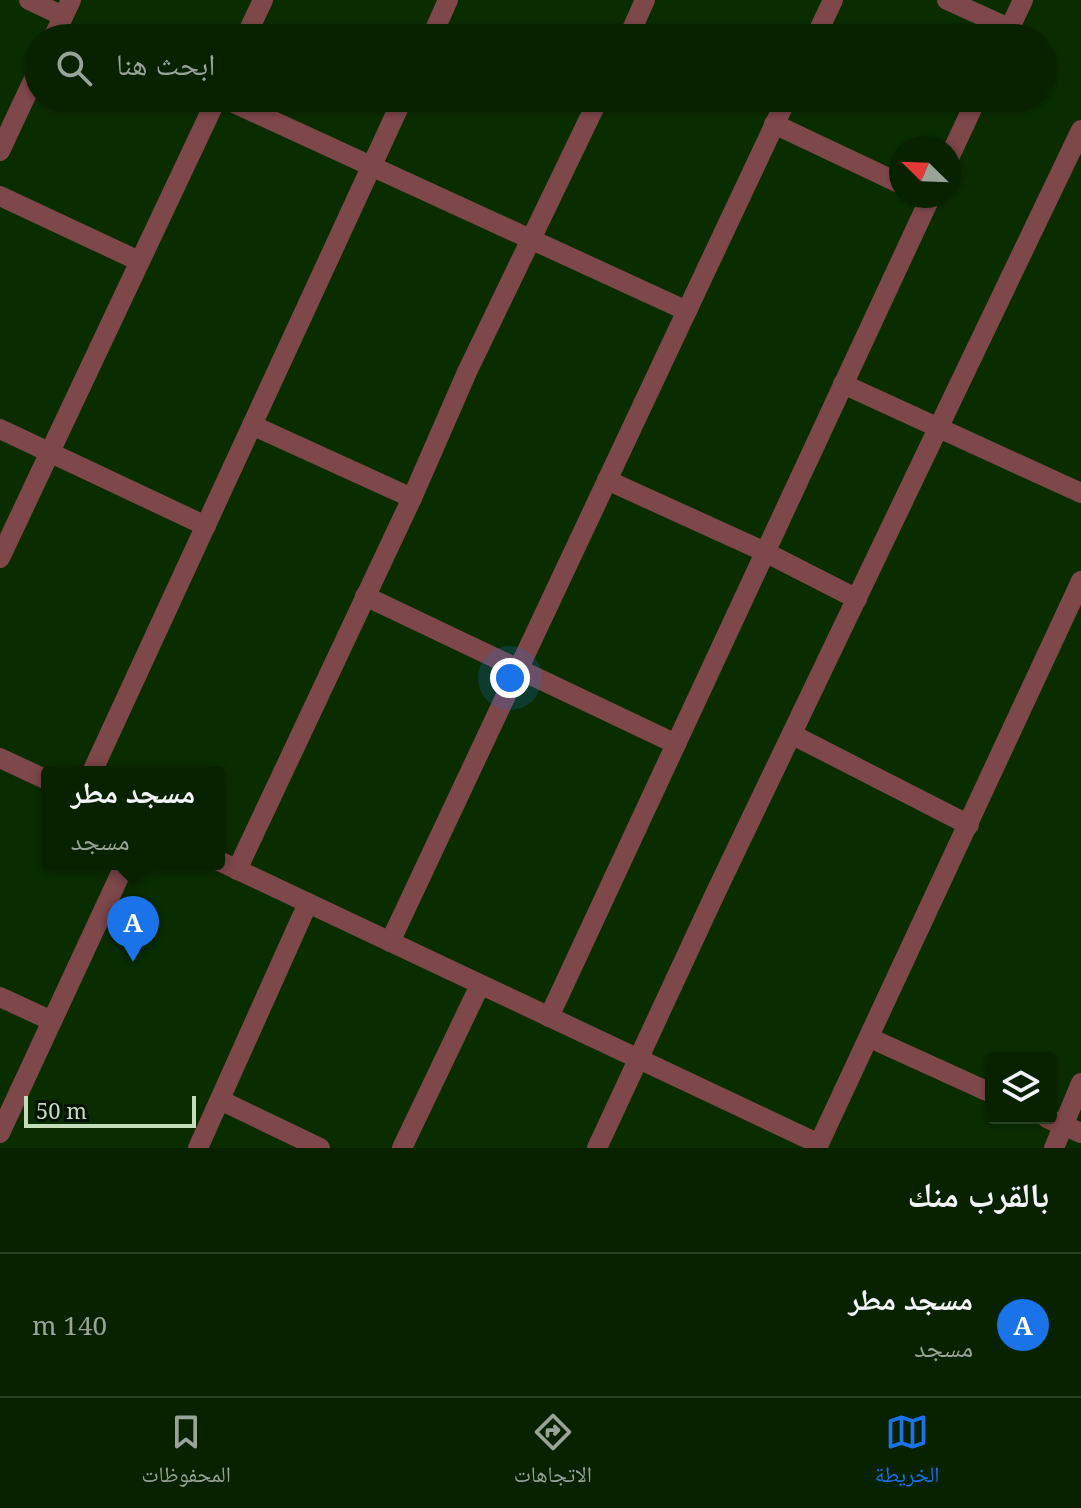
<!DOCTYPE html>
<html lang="ar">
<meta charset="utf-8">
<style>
body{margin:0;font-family:"Noto Serif","Noto Naskh Arabic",serif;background:#162f0f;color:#f1f3f6;direction:rtl}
.controls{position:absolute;right:24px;bottom:24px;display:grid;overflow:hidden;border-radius:8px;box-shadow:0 2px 6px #0004}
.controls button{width:72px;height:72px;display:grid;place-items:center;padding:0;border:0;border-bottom:2px solid #293f22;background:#082200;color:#f1f3f6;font:40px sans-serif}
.compass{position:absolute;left:889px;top:136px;width:72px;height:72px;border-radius:50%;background:#082200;box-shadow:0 2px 6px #0004;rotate:293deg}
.scale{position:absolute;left:24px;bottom:20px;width:172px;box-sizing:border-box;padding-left:8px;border:4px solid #c3ddba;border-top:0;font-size:22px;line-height:28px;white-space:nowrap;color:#c3ddba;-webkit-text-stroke:6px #021200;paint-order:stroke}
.you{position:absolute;left:510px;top:678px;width:28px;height:28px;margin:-20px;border:6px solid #fff;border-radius:50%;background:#1a73e8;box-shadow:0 0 0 12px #1a73e833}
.badge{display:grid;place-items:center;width:52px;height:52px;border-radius:50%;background:#1a73e8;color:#fff;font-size:26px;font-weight:700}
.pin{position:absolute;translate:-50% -66px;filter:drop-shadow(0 2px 4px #0008)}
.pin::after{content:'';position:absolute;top:42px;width:28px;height:24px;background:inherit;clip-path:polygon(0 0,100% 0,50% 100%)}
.popup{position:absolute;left:41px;top:766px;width:184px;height:104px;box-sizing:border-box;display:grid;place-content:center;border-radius:8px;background:#082200;filter:drop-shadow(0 2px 6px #0005);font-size:26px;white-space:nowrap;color:#98a499}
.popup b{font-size:30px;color:#f1f3f6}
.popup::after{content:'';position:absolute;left:50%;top:100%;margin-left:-16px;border:16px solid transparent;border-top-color:#082200}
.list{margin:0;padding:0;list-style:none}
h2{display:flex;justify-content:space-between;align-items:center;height:104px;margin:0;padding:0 32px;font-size:34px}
h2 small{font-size:26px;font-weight:400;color:#98a499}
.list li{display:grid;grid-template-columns:52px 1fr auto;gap:24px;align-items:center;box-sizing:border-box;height:144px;padding:0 32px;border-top:2px solid #293f22}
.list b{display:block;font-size:30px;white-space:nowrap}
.list p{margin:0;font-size:26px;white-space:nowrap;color:#98a499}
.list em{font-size:26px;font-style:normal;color:#98a499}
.icon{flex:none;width:44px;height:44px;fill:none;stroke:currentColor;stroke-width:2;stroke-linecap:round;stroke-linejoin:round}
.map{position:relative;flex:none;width:1081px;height:1148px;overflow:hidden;direction:ltr}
.search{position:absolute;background:#082200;box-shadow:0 2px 6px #0004;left:24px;right:24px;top:24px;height:88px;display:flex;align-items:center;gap:20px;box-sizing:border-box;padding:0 28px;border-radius:44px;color:#98a499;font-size:30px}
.sheet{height:248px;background:#082200}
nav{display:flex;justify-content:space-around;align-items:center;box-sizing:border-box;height:112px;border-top:2px solid #293f22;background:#082200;font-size:22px;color:#98a499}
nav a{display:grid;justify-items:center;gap:4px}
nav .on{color:#1a73e8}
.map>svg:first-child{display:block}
</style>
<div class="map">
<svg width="1081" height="1148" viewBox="0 0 1081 1148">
<rect width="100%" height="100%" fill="#0a2d00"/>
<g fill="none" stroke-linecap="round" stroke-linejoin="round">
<g stroke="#7e4749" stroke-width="20">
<polyline points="29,0 63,16"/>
<polyline points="947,0 1009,28"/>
<polyline points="53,38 71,0"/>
<polyline points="245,38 263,0"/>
<polyline points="431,38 448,0"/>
<polyline points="628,38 645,0"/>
<polyline points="815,38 833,0"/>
<polyline points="1005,38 1023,0"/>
<polyline points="223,98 687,311"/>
<polyline points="774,124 901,184"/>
<polyline points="0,151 38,70"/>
<polyline points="949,158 977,98"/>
<polyline points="0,196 139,261"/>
<polyline points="843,384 1081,493"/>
<polyline points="252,425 412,498"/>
<polyline points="0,429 206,526"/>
<polyline points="607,480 765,552 857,599"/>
<polyline points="0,558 217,98"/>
<polyline points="365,596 676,744"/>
<polyline points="793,735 969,825"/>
<polyline points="0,758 47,780"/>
<polyline points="92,772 403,98"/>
<polyline points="219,861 819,1144"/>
<polyline points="237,870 412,498 467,372 599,98"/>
<polyline points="390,942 787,98"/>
<polyline points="0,997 52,1021"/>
<polyline points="549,1017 931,196"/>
<polyline points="870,1038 991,1093"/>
<polyline points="220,1100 320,1148"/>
<polyline points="1047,1118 1081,1133"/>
<polyline points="0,1133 125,864"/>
<polyline points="198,1148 308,903"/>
<polyline points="402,1148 480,985"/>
<polyline points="597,1148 715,894 1081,130"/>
<polyline points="1054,1148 1081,1083"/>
</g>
<polyline stroke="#7e4749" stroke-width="20" points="817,1148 1081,581"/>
</g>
</svg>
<div class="controls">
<button><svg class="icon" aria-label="layers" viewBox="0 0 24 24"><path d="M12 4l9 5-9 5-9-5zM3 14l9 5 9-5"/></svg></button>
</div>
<svg class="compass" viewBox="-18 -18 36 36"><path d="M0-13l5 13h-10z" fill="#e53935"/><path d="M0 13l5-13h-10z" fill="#98a499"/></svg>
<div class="scale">50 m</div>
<div class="you"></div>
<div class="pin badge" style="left:133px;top:962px">A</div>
<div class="popup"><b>مسجد مطر</b>مسجد</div>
<div class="search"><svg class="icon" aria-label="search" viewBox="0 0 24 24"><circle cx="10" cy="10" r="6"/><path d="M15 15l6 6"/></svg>ابحث هنا</div>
</div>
<section class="sheet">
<h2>بالقرب منك<small></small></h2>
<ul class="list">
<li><span class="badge">A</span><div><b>مسجد مطر</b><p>مسجد</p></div><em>140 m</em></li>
</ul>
</section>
<nav>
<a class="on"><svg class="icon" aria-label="map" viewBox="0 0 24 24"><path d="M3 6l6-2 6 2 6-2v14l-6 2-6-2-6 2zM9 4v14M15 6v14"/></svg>الخريطة</a>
<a><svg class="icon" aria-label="directions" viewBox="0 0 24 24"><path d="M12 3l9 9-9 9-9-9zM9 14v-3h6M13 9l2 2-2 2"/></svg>الاتجاهات</a>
<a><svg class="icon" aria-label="saved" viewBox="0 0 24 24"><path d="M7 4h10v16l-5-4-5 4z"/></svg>المحفوظات</a>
</nav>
